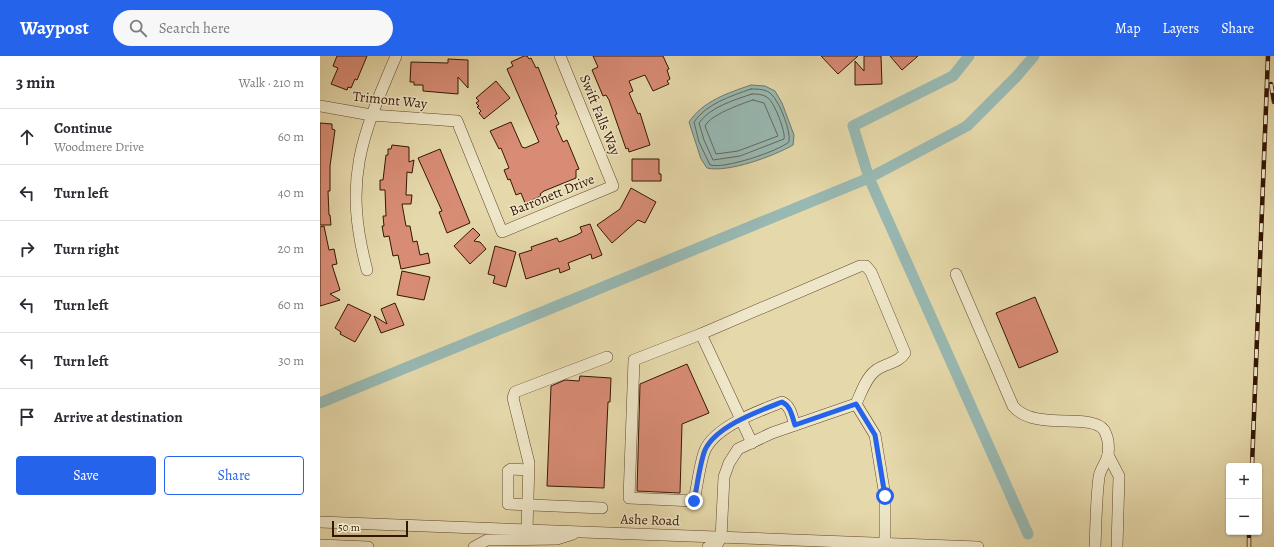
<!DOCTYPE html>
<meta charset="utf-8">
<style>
body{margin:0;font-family:Alegreya,serif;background:#f7f7f7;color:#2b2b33}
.controls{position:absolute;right:12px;bottom:12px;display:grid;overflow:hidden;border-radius:4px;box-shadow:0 1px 3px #0004}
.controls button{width:36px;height:36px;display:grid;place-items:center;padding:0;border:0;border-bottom:1px solid #e1e1e2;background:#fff;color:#2b2b33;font:20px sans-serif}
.scale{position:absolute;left:12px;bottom:10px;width:76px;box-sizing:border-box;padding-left:4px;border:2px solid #351603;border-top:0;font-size:11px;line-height:14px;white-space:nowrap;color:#351603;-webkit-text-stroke:3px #eee6c8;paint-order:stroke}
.stop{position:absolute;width:12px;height:12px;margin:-9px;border:3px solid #2563eb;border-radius:50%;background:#fff}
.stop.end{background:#2563eb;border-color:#fff;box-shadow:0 1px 4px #0008}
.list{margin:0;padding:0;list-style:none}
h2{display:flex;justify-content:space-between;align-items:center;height:52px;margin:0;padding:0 16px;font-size:17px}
h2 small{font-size:13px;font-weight:400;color:#7c7c81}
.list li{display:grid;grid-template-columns:26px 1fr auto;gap:12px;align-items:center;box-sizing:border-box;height:56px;padding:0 16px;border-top:1px solid #e1e1e2}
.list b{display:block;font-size:15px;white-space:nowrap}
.list p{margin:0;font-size:13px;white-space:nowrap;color:#7c7c81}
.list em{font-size:13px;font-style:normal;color:#7c7c81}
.actions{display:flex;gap:8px;padding:12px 16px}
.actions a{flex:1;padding:9px 0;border:1px solid #2563eb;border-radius:4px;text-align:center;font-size:14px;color:#2563eb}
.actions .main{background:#2563eb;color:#fff}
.icon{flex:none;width:22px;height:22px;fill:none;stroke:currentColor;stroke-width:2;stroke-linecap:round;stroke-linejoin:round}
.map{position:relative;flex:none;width:954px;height:491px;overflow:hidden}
header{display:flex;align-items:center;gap:24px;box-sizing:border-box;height:56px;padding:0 20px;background:#2563eb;color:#fff}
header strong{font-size:19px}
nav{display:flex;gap:22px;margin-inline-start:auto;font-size:14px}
.search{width:280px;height:36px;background:#f7f7f7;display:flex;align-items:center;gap:10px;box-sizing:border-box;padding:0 14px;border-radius:22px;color:#7c7c81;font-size:15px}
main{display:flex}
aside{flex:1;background:#fff}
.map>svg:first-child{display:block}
</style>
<header>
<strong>Waypost</strong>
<div class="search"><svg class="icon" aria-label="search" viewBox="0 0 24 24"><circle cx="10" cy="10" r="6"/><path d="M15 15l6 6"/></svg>Search here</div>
<nav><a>Map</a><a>Layers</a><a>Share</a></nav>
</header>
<main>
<aside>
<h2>3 min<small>Walk · 210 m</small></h2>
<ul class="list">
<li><svg class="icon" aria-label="ahead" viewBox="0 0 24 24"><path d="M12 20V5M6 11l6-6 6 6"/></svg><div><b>Continue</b><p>Woodmere Drive</p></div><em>60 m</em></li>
<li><svg class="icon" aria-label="left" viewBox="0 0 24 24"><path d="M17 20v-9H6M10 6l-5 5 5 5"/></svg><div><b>Turn left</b></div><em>40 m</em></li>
<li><svg class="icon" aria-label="right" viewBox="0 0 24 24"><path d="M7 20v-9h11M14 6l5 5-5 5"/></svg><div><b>Turn right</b></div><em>20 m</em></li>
<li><svg class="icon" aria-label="left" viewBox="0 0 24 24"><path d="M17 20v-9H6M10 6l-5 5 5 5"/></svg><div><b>Turn left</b></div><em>60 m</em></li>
<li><svg class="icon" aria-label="left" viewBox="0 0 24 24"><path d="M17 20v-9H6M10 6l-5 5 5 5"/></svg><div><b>Turn left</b></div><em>30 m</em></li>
<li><svg class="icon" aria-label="arrive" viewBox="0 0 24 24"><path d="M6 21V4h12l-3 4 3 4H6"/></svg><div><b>Arrive at destination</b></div></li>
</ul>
<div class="actions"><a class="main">Save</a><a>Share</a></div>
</aside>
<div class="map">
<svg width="954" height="491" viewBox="0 0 954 491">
<rect width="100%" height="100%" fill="#e5d8aa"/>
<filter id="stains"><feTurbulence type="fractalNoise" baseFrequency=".005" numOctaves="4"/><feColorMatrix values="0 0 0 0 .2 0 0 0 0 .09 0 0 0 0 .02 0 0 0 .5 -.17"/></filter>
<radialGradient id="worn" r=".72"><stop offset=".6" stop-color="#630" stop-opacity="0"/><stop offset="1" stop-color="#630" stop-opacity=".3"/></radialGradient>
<path fill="#98b8b2" stroke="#70776c" d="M 431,29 L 445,30 L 455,35 L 462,47 L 474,79 L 473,89 C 454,100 408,117 387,112 L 381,103 L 369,66 C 383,45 408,37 431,29 Z"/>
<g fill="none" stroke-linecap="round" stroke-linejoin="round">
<g stroke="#66675a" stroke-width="1">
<path d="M 431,33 C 438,33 447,33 452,39 C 460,47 471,75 469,86 C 456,96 405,113 390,109 L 379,86 L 374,66 C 386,48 411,40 431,33 Z"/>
<path d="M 432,38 C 437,38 443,38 448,42 C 454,46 466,76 464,83 L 420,100 L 393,104 L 384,84 L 379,67 C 390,51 414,44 432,38 Z"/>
<path d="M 433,44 L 444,47 L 458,80 L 418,95 L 396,98 L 385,70 C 390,59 421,48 433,44 Z"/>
</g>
<g stroke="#98b8b2" stroke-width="11">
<polyline points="649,0 633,20 533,70 549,122 708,478"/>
<polyline points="0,347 549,122 647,70 696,21 714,0"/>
</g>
</g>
<g fill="#d88c75" stroke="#351603">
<polygon points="17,0 47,0 37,24 35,23 31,32 28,31 27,34 11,28 18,12 13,10"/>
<polygon points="204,0 207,0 209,3 211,2 216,12 218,11 237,58 235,59 239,68 236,70 243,86 247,84 259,113 256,114 256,122 224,135 220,138 221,140 205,147 201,137 196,139 190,123 188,124 184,114 189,112 181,92 179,93 170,75 191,66 202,91 205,92 219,86 187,13 193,10 191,6"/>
<polygon points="273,0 343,0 349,13 347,14 350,23 347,25 349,28 333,35 325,19 309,25 313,35 309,37 318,58 320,57 330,89 309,96 308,92 306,93 289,44 286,39 283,40 272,14 278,11"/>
<polygon points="501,0 538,0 518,18"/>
<polygon points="544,0 561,0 562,28 535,29 535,5 544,15"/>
<polygon points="570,0 598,0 582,14"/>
<polygon points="128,3 148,4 148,32 138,21 138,38 103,35 103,29 94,29 94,26 90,26 91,6 128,7"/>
<polygon points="176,25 190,42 164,63 159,57 161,55 157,51 159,50 156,47 159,45 156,42"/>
<polygon points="0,67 12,68 12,73 15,74 10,110 10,135 8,135 9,159 10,159 11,169 0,169"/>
<polygon points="72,89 89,91 89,106 94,104 92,117 87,116 86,139 92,139 91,148 82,148 86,170 90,170 93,186 97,185 100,199 108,197 110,207 81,213 78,199 73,200 69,180 64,181 62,170 64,170 63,160 66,160 65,134 60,134 60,124 63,124 66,99 68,99 68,93 71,93"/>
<polygon points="120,93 150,167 127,177 119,156 122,155 98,102"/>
<polygon points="312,103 339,103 339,118 341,118 341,125 312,125"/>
<polygon points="311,132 336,146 325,167 318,164 292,187 277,169 300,153"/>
<polygon points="270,168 282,199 272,203 271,198 248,207 250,213 240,217 239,212 206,223 199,198 212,194 211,191 237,182 239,186 257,179 262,176 260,171"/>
<polygon points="4,170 9,194 14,193 17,208 12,209 20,234 10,238 20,244 0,250 0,171"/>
<polygon points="153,172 160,179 154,185 160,186 166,193 150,208 134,190"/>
<polygon points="175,190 196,196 186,231 173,227 175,220 168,218"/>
<polygon points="82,215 110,221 104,244 77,239"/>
<polygon points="715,241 738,296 699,312 676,257"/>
<polygon points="75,247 84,269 61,277 54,260 67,268 61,253"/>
<polygon points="28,248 51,259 35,286 20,278 21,276 15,272"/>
<polygon points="367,308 389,357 362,368 360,437 317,435 320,328"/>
<polygon points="260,320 291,322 290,346 288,346 284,432 227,430 231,330 245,324 259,325"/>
</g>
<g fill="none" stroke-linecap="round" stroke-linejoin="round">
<defs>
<g id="minor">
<polyline points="0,50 51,59 137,65 182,176 293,130 240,0"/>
<path d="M 47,214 C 23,124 41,82 76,0"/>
<path d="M 636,218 L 693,350 C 714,376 771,356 784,374 C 788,381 789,391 788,398 C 787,406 780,413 779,421 C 776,444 776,468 775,491"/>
<path d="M 381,278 L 540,210 L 546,210 L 551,216 L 585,297 C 578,308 564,307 555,315 C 546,322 541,337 536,348 L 452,377 L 418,393 L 409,407 L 404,421 L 401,482 L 398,487 L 388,491"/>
<polyline points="536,348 555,379 565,440 565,491"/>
<path d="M 432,387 L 381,278 L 314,304 L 309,442 L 374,445 C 377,431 380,406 385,394 C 396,370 439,355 462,346 C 471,350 472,361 475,369"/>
<polyline points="788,399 799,420 797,491"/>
<polyline points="208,414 191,413 188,415 188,448 282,452"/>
<polyline points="0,466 658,491"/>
<polyline points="207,474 209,407 193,342 195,336 287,301"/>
<polyline points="0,489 48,491"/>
<polyline points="154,491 167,484 237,483 253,478"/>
</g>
</defs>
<use href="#minor" stroke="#61462d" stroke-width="12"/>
<use href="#minor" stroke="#eee6c8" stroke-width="11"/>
<defs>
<g id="rail">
<polyline points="951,28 954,46"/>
<polyline points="932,410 948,0"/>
<polyline points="929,491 929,476"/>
</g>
</defs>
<use href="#rail" stroke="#351603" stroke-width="4.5"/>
<use href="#rail" stroke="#eee6c8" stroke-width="3" stroke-dasharray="9" stroke-linecap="butt"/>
</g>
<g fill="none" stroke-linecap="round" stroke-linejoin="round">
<path stroke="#2563eb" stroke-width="5" d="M 374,445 C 377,431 380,406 385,394 C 396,370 439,355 462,346 C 471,350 472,361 475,369 L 536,348 L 555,379 L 565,440"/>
</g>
<g text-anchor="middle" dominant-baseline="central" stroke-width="3" stroke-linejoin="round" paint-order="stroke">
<g font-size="14" fill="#351603" stroke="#eee6c8">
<text transform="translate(70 44) rotate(6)">Trimont Way</text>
<text transform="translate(280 59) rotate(68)">Swift Falls Way</text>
<text transform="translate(232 139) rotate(-22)">Barronett Drive</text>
<text transform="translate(330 464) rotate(2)">Ashe Road</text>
</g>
</g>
<rect width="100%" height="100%" filter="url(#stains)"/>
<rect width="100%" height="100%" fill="url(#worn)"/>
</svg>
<div class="controls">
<button>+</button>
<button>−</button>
</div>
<div class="scale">50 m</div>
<div class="stop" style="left:565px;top:440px"></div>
<div class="stop end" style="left:374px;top:445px"></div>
</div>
</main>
